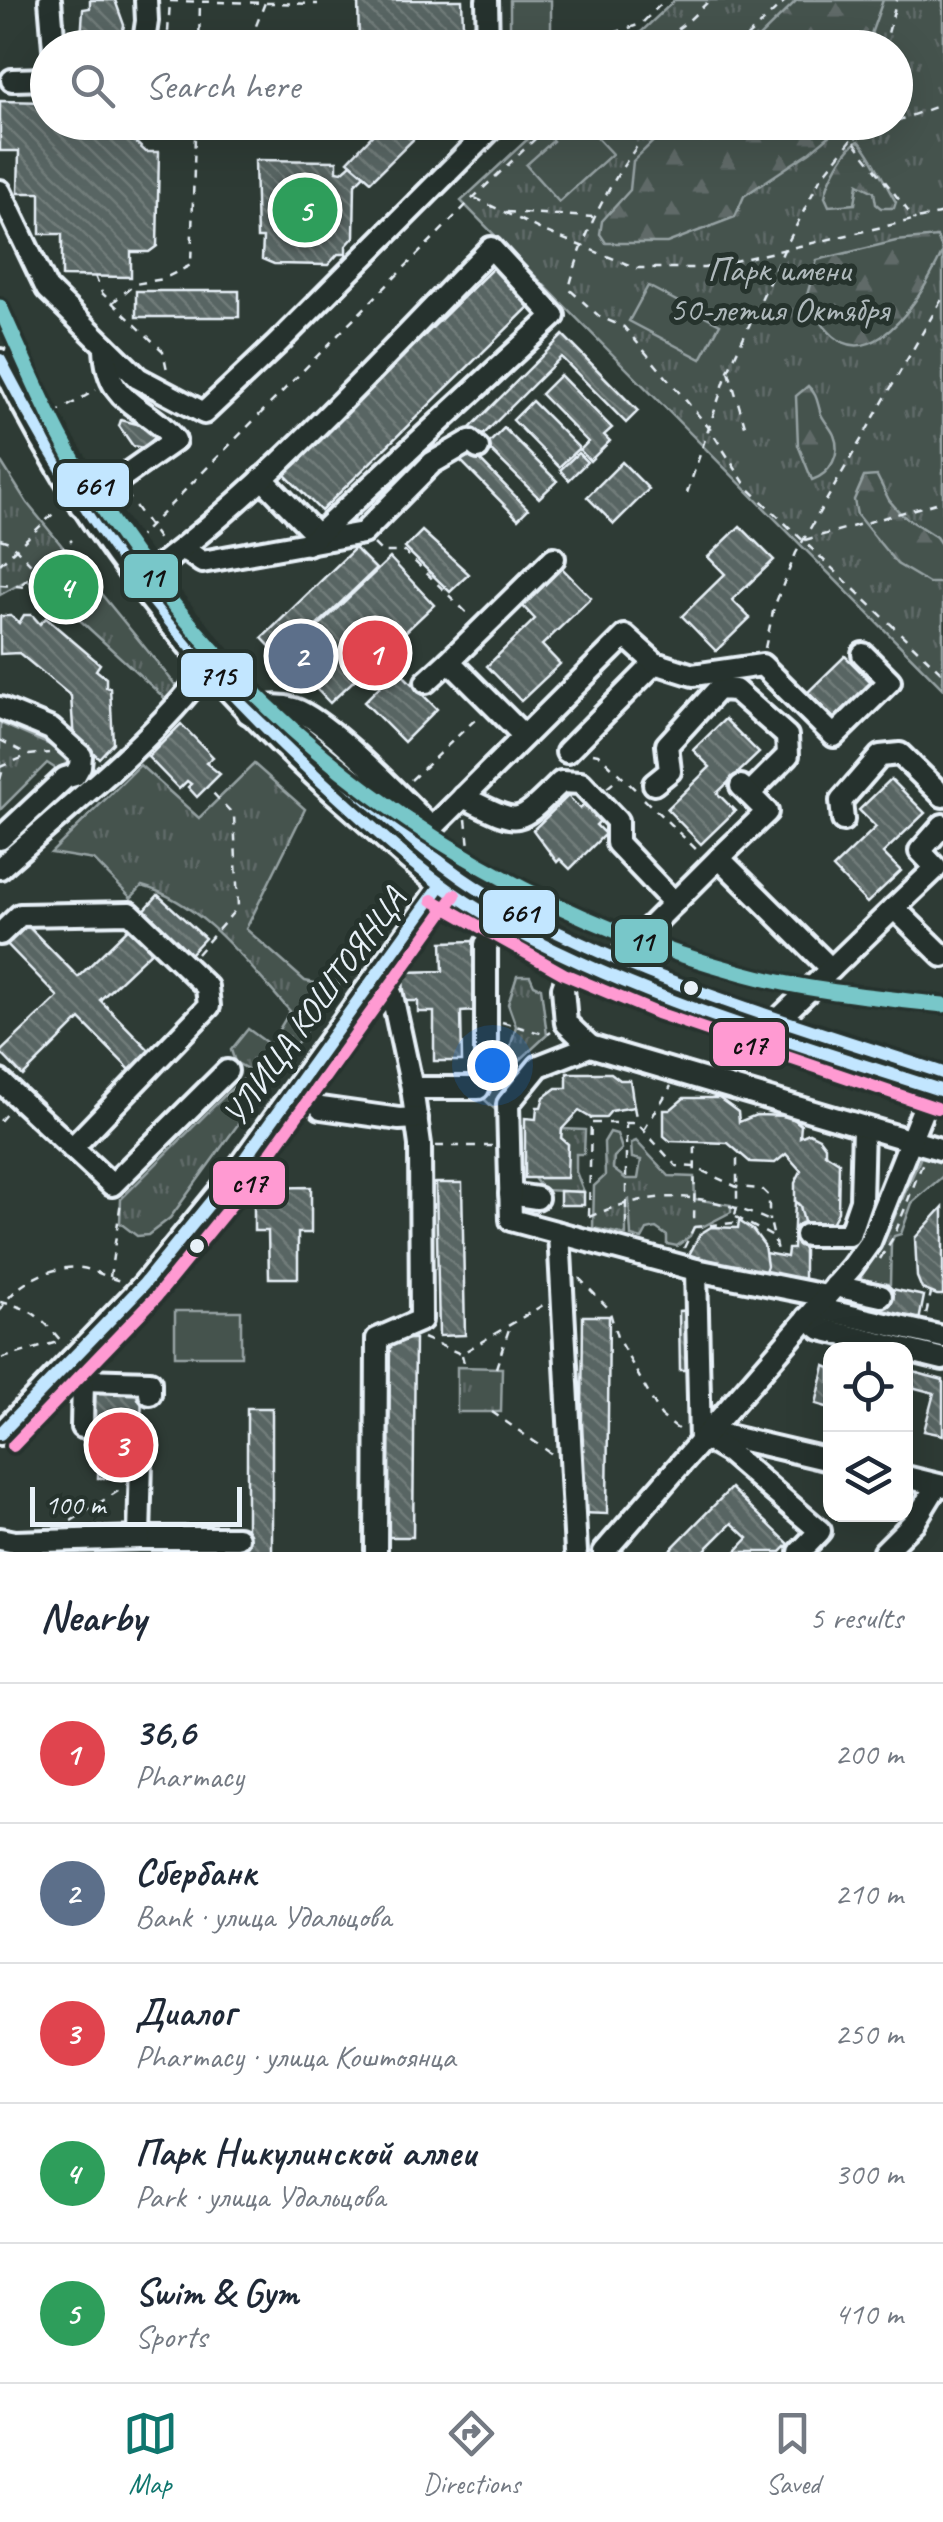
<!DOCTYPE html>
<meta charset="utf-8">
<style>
body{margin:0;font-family:Caveat,sans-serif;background:#f2f2f3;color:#1f2937}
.controls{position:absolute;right:30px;bottom:30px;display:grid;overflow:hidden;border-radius:20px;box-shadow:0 10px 40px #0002}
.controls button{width:90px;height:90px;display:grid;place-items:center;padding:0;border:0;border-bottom:2px solid #e0e1e3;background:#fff;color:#1f2937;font:50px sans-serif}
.scale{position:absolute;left:30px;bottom:25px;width:212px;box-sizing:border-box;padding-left:10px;border:5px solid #e8f1f8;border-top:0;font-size:28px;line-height:35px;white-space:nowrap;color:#e8f1f8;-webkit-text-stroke:8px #26332d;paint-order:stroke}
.you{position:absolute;left:492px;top:1065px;width:35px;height:35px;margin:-25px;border:8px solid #fff;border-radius:50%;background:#1a73e8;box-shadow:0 0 0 15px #1a73e833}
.badge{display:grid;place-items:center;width:65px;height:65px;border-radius:50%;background:#0f766e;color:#fff;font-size:32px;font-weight:700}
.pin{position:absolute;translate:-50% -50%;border:5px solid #fff;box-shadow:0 2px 10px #0006}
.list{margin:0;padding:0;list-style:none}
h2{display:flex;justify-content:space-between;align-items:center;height:130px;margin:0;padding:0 40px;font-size:42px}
h2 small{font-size:32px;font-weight:400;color:#747a83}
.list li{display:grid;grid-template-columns:65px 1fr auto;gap:30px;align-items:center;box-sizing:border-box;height:140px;padding:0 40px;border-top:2px solid #e0e1e3}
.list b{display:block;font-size:38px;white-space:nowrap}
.list p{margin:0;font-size:32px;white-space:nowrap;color:#747a83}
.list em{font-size:32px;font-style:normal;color:#747a83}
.icon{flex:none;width:55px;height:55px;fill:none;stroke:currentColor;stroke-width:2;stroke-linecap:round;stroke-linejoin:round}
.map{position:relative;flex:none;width:943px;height:1552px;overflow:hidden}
.search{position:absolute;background:#fff;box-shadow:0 10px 40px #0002;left:30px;right:30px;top:30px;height:110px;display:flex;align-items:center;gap:25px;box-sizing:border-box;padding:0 35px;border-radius:55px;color:#747a83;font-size:38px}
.sheet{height:830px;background:#fff}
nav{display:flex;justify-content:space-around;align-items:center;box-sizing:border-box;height:140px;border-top:2px solid #e0e1e3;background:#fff;font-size:28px;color:#747a83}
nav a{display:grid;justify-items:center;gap:5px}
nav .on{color:#0f766e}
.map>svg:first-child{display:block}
</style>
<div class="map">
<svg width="943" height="1552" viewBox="0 0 943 1552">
<defs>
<pattern id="grass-tufts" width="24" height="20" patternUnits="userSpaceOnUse" patternTransform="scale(2.5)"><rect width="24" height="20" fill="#45524e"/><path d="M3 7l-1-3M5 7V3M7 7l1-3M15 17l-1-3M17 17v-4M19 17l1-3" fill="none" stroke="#606b68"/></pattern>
<pattern id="forest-firs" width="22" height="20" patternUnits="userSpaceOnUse" patternTransform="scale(2.5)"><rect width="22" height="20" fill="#45524e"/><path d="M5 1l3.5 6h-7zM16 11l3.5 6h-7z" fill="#606b68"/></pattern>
<pattern id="building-back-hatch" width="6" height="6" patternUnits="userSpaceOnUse" patternTransform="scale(2.5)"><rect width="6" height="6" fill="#596563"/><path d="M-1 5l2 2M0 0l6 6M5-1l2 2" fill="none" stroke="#717c7a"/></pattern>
</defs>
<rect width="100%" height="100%" fill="#2e3b35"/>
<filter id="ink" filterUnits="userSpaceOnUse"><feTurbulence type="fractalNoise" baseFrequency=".01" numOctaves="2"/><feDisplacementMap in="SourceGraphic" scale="20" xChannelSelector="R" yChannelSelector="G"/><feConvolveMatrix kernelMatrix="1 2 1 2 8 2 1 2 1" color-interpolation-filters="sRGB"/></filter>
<g filter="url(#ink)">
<g fill="url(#grass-tufts)" stroke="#96a2a3" stroke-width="2.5">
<polygon points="675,0 943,0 943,689 461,201 545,123 896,122 896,48 625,47"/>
<polygon points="0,460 27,503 182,693 171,704 82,622 27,580 0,595"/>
<polygon points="0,723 75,756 73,767 61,772 47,763 0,810"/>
<path d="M 254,764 L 305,809 L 246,929 L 305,981 L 324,985 L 331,976 L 339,985 L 170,1218 L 148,1235 L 137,1236 L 120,1223 L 121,1199 L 228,1092 L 253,1072 L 235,1062 L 231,1050 L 248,1029 L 270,1045 L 290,1011 C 248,965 204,903 142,886 L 131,898 L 94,860 L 51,853 L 140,765 L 199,818 Z"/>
<polygon points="517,976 530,976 534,985 541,988 547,1035 504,1075 511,1084 500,1114 485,1100 492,1069 505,1067 516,1026 508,1004"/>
<polygon points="562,1129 585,1130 584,1154 576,1154 576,1172 584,1192 543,1190 534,1178 566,1178 568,1144 561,1138"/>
<polygon points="610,1132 617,1134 622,1149 614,1157 613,1169 626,1179 638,1179 641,1160 632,1158 631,1143 636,1141 669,1176 694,1177 695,1199 731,1205 731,1212 702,1227 694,1227 690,1236 677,1246 667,1244 667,1236 656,1228 647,1230 642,1239 631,1236 629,1200 626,1202 626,1235 593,1228 594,1186 605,1176 604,1142"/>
<polygon points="926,1145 943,1150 943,1176 912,1203 901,1234 894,1236 891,1243 890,1284 858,1283 859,1271 884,1241"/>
<polygon points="457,1367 502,1368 501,1412 457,1412"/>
</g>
<g fill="url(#forest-firs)" stroke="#96a2a3" stroke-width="2.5">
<polygon points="797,0 883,0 871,34 859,47 749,47"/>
<polygon points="672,123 672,122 845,123 810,152 744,196 735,217 667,243 606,243 600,234 602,221 630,190 633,161"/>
<path d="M 859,141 C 870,151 886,186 896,202 L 894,208 L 881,208 L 876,204 L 874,192 L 858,184 L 855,204 L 829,206 L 825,197 C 827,182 845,147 859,141 Z"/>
<path d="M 937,237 L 943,251 C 915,313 852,403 807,295 L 817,260 L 896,241 Z"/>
<path d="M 808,386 C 818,395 817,403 821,414 C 824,421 831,428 834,435 C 842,454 830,474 812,480 L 798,445 L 796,396 Z"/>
<polygon points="877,476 889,500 902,515 936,537 943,547 943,583 929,583 897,564 857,515 854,500 864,477"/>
</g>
<g fill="#45524e" stroke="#96a2a3" stroke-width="2.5">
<rect x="510" y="0" width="41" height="47"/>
<polygon points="559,123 583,123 612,154 559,202 526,165 553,141 547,134"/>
<polygon points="648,286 720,324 701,359 629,321"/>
<rect x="175" y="1311" width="66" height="45"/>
</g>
<g fill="url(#building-back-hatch)" stroke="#e8f1f8" stroke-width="2.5">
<polygon points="90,0 115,0 124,25 119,48 89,48 89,40 81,40 83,9 90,8"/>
<polygon points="358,0 462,0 463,26 473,25 473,48 359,45"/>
<polygon points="0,101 48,102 48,122 133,122 133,140 146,152 159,152 157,246 149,252 131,252 131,277 62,276 62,234 40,234 40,193 18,193 19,151 0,151"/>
<polygon points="385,122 431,122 371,181 348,161"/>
<polygon points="255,160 337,161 337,171 342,172 351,164 364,175 355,184 354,237 346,246 346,254 338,254 328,265 274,264 262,259 263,238 257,238"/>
<polygon points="500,261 537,299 321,511 284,474"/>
<rect x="136" y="291" width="103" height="26"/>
<polygon points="563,335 638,411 626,423 561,357 479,439 469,429"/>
<polygon points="560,375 612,428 604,435 610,441 590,461 580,450 588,442 541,394"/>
<polygon points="532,401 579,448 559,467 513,420"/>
<polygon points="121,420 153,428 155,438 143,448 133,446 119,426"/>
<polygon points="504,428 557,481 539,498 486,446"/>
<polygon points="469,449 528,509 518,519 459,459"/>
<polygon points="578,453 587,462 569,480 560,470"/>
<polygon points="622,462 649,489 614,524 587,497"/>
<polygon points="740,526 774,560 732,600 750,618 716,651 682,616 725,574 708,557"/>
<polygon points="422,531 469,574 450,592 405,548"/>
<polygon points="355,548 376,569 282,659 262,638"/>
<polygon points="390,558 434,605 330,703 286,657"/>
<polygon points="558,564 591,598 542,645 560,664 521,701 487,666 535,619 519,602"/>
<polygon points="24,615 32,615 40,624 46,618 100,664 96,670 106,678 106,687 110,688 113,743 99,758 83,743 74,743 71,696 19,653 0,654 0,616 11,616 19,623"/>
<polygon points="845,656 873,684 836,721 808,692"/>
<polygon points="397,669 437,709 404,742 364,702"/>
<polygon points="725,719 759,753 717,793 735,811 701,844 667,809 710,767 693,750"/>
<polygon points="181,724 213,757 206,763 220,774 197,797 188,787 191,784 187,781 179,789 148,757"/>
<polygon points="891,779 925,813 883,853 901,871 867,903 833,868 876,827 859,810"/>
<polygon points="568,796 580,809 584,805 600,821 596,825 605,834 570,869 560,859 557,862 533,830"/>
<polygon points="158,895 205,938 187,957 141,914"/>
<polygon points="23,921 78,977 133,924 156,947 100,1000 155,1056 135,1075 80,1019 23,1076 0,1052 58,997 3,940"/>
<polygon points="474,941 475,1011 461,1012 462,1061 434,1061 434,1012 418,1012 418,1001 404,1001 403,972 443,971 442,942"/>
<polygon points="567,1073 611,1073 620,1080 630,1080 634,1107 611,1111 605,1118 591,1118 579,1111 562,1129 561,1138 568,1144 567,1178 525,1178 525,1118 536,1119 537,1107 541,1107 544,1097 556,1088 567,1088"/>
<polygon points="684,1098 719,1098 738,1112 739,1122 756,1115 790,1116 801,1125 800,1137 809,1133 819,1138 825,1146 825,1153 839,1162 838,1212 830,1227 807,1226 800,1216 800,1206 795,1201 795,1183 801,1171 786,1154 775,1163 750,1162 728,1143 670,1141 664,1136 664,1110 670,1110"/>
<polygon points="436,1183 462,1183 465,1335 439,1336"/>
<polygon points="311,1187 311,1233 298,1233 298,1278 269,1278 268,1231 254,1231 254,1188"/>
<polygon points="560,1191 584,1192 584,1205 560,1205"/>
<polygon points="795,1201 800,1206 804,1222 804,1284 764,1274 765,1253 787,1257 788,1249 793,1249"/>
<polygon points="943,1207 943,1295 937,1295 922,1289 917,1277 915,1238"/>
<polygon points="739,1221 753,1230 764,1245 767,1266 764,1274 689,1255 700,1234 711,1227 738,1228"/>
<polygon points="883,1287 924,1296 919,1321 877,1312"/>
<polygon points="691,1310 692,1370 680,1370 679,1311"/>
<polygon points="583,1316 609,1316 607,1514 581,1513"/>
<polygon points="390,1339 415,1339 413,1537 388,1537"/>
<polygon points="825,1366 830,1368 830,1408 816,1404"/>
<polygon points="906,1370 943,1380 943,1435 924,1431 934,1393 908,1386 906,1395"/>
<polygon points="86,1386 142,1387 141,1430 128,1430 128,1478 98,1478 99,1431 85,1431"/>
<rect x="247" y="1408" width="25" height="144"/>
<polygon points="731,1488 789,1544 781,1552 735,1552 748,1538 732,1523 703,1552 668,1552"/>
</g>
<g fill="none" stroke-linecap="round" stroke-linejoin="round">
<defs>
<g id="minor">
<polyline points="50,0 54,48"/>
<polyline points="487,0 488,48"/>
<polyline points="143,48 147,21 146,0"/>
<polyline points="12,80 48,79"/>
<polyline points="0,191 47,289 138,378 204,413 277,344 489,131 489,122"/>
<path d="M 0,360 C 84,536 206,683 353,810 C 381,835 409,862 439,884 C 479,913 528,937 572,958 C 690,1016 819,1049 943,1091"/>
<polyline points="262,478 317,535"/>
<path d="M 81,506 L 175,440 C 144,402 106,407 105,346"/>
<polyline points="184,549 202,562 363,533 432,463 470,441 478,448"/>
<path d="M 135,584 C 267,489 377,363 491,248 L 554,316 L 308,544"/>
<polyline points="426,682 449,661"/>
<polyline points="0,708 51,729 81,756 80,766 75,775 65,778 0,839"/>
<path d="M 248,713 C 263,706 278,704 294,709 C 328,720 404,801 433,829"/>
<polyline points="524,736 449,661 554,558"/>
<polyline points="567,752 655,663"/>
<polyline points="654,784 670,771 667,745 718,689 735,690 787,736 788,755 749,794"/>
<path d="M 463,797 C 522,825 514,828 561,782 L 581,783 L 617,821 L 617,843 L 674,903"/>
<polyline points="843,820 841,801 880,756 900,754 943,796"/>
<polyline points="405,855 625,636 655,663 693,675 762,665 834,736 890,681 863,654"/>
<polyline points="719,858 767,812 741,786"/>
<path d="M 0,868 C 66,809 154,740 206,670"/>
<polyline points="894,908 936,868 920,851 943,825"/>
<polyline points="0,934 20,915 130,913 207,987 209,1006 72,1148"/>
<polyline points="573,959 563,988 566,1023 590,1046"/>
<polyline points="604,973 719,858 831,969 894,908 943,956"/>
<polyline points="373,982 392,995 412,1088 420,1145 421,1320 377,1339 376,1552"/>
<polyline points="764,1033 831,969"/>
<polyline points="0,1081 112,1185 227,1071"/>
<polyline points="412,1088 478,1088 486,1064 486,944"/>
<polyline points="321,1108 399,1119 417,1118"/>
<polyline points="510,1194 537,1198"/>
<polyline points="559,1233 576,1552"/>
<polyline points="806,1235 849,1235 861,1200 863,1127"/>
<polyline points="696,1270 700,1442"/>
<polyline points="835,1286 881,1296"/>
<polyline points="826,1296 696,1270 511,1220 508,1104 539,1066 590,1046 943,1150"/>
<polyline points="816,1308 943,1337"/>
<polyline points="807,1318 821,1329 943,1359"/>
<polyline points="71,1360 83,1380 150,1382 150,1394"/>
<polyline points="82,1427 83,1380"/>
<polyline points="710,1432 830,1460"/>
<polyline points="0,1434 143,1285 235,1172 441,885"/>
<polyline points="704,1438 728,1452 820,1531 800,1552"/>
<polyline points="906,1477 943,1486"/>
<polyline points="139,1538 238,1538"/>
<polyline points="0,1539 15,1542 139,1538 141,1460"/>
<polyline points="604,1552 852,1267 870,1242 932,1087"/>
<polyline points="884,1552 915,1521 937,1485"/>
</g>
</defs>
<use href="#minor" stroke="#e8f1f8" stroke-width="28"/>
<g stroke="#e8f1f8" stroke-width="2.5" stroke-dasharray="8 8" stroke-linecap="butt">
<polyline points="170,1 318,4"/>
<polyline points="167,48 170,1"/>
<polyline points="199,48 200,1"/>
<polyline points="234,48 254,31 266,0"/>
<polyline points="568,48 641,24 665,0"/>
<polyline points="651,48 687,22 710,0"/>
<polyline points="735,48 786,0"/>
<polyline points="884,48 897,0"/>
<polyline points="896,121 943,104"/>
<path d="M 656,122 C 615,171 584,228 569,289 L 600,317 L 624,327 L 710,429 L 747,487 L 943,674"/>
<polyline points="892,122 852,139 915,220"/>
<polyline points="475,198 541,230 637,268 704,268 943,213"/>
<polyline points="506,212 593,217"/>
<polyline points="95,276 102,293 163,351 168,375"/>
<polyline points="112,303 135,284 163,279 191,265 195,135 206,122"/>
<polyline points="729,372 746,429"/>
<polyline points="54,414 96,390"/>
<polyline points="126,493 162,544"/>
<polyline points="687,493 728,371 783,252 820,179 852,139 858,122"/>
<polyline points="0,539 9,542 36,569"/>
<polyline points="805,540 943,501"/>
<polyline points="135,541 474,197 553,122"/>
<polyline points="374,544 382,552 405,552 471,617"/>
<polyline points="0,564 54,513"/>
<polyline points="22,584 72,540"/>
<polyline points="0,585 71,590 95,572"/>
<polyline points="765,648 774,607 796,553 943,297"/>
<polyline points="0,740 29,755 50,753"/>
<polyline points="593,753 598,754 639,793"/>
<polyline points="0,767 29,755"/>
<polyline points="0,780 3,769"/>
<polyline points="411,780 478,717"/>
<polyline points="607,788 620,777"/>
<polyline points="644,799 700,853"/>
<polyline points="466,819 473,884"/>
<polyline points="197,954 238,907 234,815 207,787"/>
<polyline points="502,1022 547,1035 551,1032"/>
<polyline points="634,1107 637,1122"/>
<polyline points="0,1121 7,1113"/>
<polyline points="592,1123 626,1123 626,1231"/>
<polyline points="626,1123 637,1123 676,1166 694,1167 737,1187 762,1189 769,1196 769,1221"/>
<polyline points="644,1130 671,1086"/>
<polyline points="436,1146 493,1146"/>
<polyline points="589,1216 591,1118"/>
<path d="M 589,1217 C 656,1188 703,1192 770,1221 L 778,1255"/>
<polyline points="736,1217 773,1237"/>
<polyline points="694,1227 733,1223 737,1207 737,1150"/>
<polyline points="684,1248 694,1227 695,1142"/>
<polyline points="880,1259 894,1236 923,1162"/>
<polyline points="110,1277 121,1201"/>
<polyline points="579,1278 609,1309 617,1337 661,1416 684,1434"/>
<path d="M 0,1302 C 32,1308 41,1317 61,1341 L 0,1359"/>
<path d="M 0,1311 C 13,1284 52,1264 82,1268 C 95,1270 108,1278 121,1281"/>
<polyline points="926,1314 931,1293"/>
<polyline points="423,1338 461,1354 543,1305"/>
<polyline points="462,1355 465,1367"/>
<polyline points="496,1368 510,1326"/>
<polyline points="492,1412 552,1454"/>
<polyline points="71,1521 123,1488"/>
</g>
<use href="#minor" stroke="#26332d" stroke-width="20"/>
<defs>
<g id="bus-1">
<path d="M 0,360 C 90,535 196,669 342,800 C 387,841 431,882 484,913 C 627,996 787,1040 943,1091"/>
<polyline points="0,1434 143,1285 235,1172 441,885"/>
</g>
<g id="bus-2">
<polyline points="432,900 564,974 657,1013 937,1108"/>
<polyline points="13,1446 156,1297 249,1183 455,895"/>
</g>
<path id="bus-3" d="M 16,352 C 104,524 208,656 351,785 C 397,826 440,867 493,898 C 633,979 790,1022 943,1073"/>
</defs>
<use href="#bus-1" stroke="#26332d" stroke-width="20"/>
<use href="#bus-2" stroke="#26332d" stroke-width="20"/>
<use href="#bus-3" stroke="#26332d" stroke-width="20"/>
<use href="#bus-1" stroke="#c2e6ff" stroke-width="12"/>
<use href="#bus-2" stroke="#ff9ad2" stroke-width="12"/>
<use href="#bus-3" stroke="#c2e6ff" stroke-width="12"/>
<defs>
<path id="metro-1" d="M 0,307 C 28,369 54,432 91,490 C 244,730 466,898 742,973 C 807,991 876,997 943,1005"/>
</defs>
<use href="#metro-1" stroke="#26332d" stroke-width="22"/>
<use href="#metro-1" stroke="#78c7c9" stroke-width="15"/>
</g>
</g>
<g fill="#e8f1f8" stroke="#26332d" stroke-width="4">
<circle cx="691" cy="988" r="9"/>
<circle cx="197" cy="1246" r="9"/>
</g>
<g text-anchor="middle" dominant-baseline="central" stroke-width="10" stroke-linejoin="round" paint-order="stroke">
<g font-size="35" fill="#afb9bc" stroke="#26332d">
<text x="779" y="269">Парк имени<tspan x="779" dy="40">50-летия Октября</tspan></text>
</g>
<g font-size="35" fill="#e8f1f8" stroke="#26332d">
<text transform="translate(314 1007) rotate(-54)">УЛИЦА КОШТОЯНЦА</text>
</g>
</g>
<g stroke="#26332d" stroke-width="4">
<rect x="55" y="461" width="76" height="48" rx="10" fill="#c2e6ff"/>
<rect x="122" y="552" width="58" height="48" rx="10" fill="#78c7c9"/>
<rect x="179" y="651" width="76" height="48" rx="10" fill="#c2e6ff"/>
<rect x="481" y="888" width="76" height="48" rx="10" fill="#c2e6ff"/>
<rect x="613" y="917" width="57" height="48" rx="10" fill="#78c7c9"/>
<rect x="711" y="1020" width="76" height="48" rx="10" fill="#ff9ad2"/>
<rect x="211" y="1159" width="76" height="48" rx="10" fill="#ff9ad2"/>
</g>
<g font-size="28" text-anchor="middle" font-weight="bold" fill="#111">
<text x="93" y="495">661</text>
<text x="151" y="586">11</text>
<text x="217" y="685">715</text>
<text x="519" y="922">661</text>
<text x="641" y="950">11</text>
<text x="749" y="1054">с17</text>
<text x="249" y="1192">с17</text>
</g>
</svg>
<div class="controls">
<button><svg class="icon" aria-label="locate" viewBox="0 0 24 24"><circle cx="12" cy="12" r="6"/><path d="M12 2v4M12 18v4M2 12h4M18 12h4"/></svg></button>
<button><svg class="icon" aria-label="layers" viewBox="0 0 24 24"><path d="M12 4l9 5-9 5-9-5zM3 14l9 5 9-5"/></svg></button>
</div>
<div class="scale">100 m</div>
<div class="you"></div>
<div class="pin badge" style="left:375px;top:653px;background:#e0444e">1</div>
<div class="pin badge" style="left:301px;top:656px;background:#5c6f8a">2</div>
<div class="pin badge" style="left:121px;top:1445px;background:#e0444e">3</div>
<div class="pin badge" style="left:66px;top:587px;background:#2e9e5b">4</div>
<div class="pin badge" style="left:305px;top:210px;background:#2e9e5b">5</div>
<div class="search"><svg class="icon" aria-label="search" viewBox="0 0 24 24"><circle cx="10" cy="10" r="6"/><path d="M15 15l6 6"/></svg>Search here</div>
</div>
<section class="sheet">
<h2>Nearby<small>5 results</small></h2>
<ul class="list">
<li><span class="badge" style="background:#e0444e">1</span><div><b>36,6</b><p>Pharmacy</p></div><em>200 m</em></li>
<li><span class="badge" style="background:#5c6f8a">2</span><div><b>Сбербанк</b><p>Bank · улица Удальцова</p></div><em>210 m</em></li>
<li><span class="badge" style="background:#e0444e">3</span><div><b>Диалог</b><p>Pharmacy · улица Коштоянца</p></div><em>250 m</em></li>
<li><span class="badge" style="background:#2e9e5b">4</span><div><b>Парк Никулинской аллеи</b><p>Park · улица Удальцова</p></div><em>300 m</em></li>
<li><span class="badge" style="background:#2e9e5b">5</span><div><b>Swim &amp; Gym</b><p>Sports</p></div><em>410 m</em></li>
</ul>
</section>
<nav>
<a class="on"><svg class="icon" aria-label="map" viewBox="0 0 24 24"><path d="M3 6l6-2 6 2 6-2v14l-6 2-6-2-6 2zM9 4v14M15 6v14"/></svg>Map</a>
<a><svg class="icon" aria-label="directions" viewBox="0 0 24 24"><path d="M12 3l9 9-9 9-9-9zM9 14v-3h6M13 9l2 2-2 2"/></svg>Directions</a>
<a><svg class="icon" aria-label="saved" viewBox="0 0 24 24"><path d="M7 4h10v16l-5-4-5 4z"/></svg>Saved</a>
</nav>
